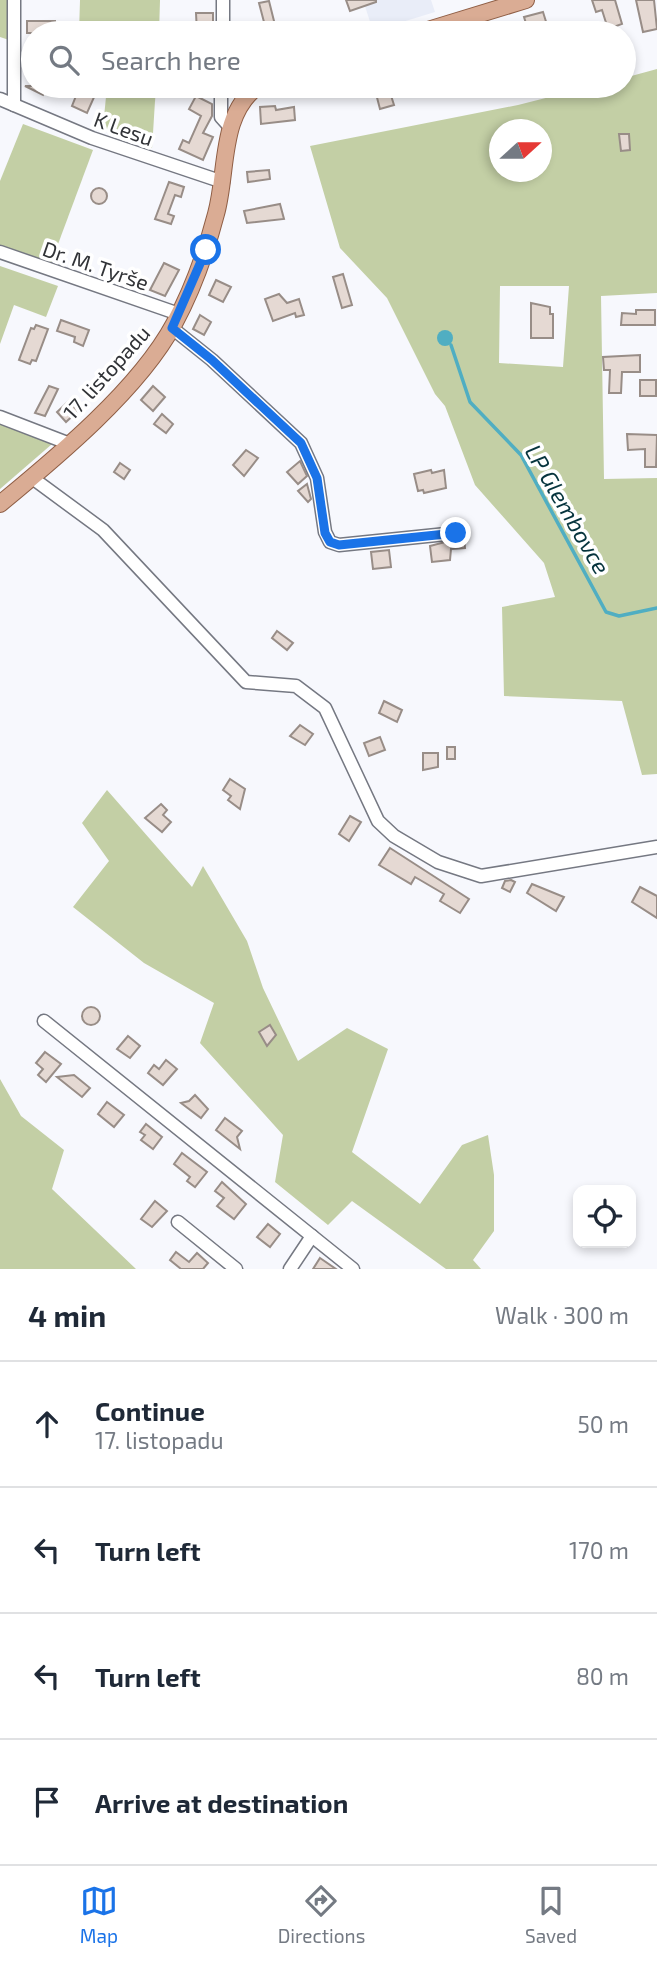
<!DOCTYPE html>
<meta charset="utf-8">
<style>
body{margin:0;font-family:"Exo 2",sans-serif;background:#f2f2f3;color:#1f2937}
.controls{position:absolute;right:21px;bottom:21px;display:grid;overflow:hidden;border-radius:14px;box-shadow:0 4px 10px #0003}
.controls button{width:63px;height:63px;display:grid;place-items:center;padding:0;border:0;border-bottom:2px solid #e0e1e3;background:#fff;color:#1f2937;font:35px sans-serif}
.compass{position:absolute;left:489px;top:119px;width:63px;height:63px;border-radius:50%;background:#fff;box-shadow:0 4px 10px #0003;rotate:69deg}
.stop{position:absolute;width:21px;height:21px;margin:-16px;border:5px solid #1a73e8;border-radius:50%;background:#fff}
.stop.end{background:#1a73e8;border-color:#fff;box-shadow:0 2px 7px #0008}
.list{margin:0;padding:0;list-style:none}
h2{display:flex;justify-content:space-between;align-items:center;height:91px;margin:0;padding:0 28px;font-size:30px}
h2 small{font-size:23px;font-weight:400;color:#747a83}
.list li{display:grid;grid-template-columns:46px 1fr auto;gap:21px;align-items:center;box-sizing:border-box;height:126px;padding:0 28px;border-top:2px solid #e0e1e3}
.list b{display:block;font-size:26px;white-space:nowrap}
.list p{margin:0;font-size:23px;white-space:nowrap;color:#747a83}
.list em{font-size:23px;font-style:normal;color:#747a83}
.icon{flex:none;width:38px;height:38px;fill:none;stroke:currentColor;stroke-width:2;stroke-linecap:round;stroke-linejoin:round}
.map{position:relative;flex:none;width:657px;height:1269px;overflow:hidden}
.search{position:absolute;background:#fff;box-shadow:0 4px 10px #0003;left:21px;right:21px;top:21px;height:77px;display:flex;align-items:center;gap:18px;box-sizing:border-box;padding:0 24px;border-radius:38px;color:#747a83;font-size:26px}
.sheet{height:595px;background:#fff}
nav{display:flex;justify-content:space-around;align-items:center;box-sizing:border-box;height:98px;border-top:2px solid #e0e1e3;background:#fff;font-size:19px;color:#747a83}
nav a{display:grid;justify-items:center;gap:4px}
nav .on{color:#1a73e8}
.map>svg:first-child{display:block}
</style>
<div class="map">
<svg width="657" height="1269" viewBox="0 0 657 1269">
<rect width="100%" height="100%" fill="#f7f8fd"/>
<polygon fill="#e9edf8" points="363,0 431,0 435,12 373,31"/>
<g fill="#c3cfa5" fill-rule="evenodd">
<polygon points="0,0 8,0 9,40 0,37"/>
<polygon points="80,0 160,0 159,33 79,33"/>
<path d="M 657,69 L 657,293 L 601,296 L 604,479 L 657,478 L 657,774 L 642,775 L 622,701 L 504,696 L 502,607 L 555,597 L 544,563 L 475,485 L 445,406 L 435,394 L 387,298 L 340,248 L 310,146 L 518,105 L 593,86 L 624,86 L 624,78 ZM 500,130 L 542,130 L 542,172 L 500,172 ZM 500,286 L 569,286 L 563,367 L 499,363 Z"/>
<polygon points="107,86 156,86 152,148 103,128"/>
<polygon points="23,124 93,150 51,263 0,245 0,181"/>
<polygon points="0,266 58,286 46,317 14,305 0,344"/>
<polygon points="0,421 52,444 0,489"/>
<polygon points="107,790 192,887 203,866 247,941 263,988 298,1061 347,1028 388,1049 352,1152 420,1204 462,1145 488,1135 494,1175 494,1231 473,1260 481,1269 446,1269 352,1201 328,1225 275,1182 283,1135 200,1043 214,1003 144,963 73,907 109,861 82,823"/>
<polygon points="0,1079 21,1116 64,1150 52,1189 136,1269 0,1269"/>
</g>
<circle fill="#50aec2" cx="445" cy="338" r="8"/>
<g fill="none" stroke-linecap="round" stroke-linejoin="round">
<polyline stroke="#50aec2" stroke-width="3.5" points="451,345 470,402 521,455 606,612 619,616 657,608"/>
</g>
<g fill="#e5d9d3" stroke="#988d87" stroke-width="2">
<polygon points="346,0 376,0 376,2 350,11"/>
<polygon points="592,0 615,0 622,24 608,29 602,10 596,12"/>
<polygon points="636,0 654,0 657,29 643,32"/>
<polygon points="269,1 277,33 232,33 232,31 241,28 240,24 264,22 259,3"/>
<polygon points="543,12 548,28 529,33 524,17"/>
<polygon points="196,13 213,13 213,33 197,33"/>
<rect x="27" y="21" width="28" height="12"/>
<polygon points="25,86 47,86 43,95"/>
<polygon points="80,86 99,86 87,113 72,106"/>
<polygon points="374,86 388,86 394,105 380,109"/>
<polygon points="196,96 212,104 212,116 203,133 213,137 203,160 179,149 183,140 189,143 201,116 189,109"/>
<polygon points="275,106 276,110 294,107 295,120 261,124 260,107"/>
<polygon points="619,134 629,134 630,150 621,151"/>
<polygon points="269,170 270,179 248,182 247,172"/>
<polygon points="169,182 184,187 181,197 175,195 168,214 174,216 171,224 155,219"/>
<circle cx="99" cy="196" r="8"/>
<polygon points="280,204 284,219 247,223 244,211"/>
<polygon points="164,263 179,270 165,296 150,290"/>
<polygon points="343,274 352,305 342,308 333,277"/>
<polygon points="216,280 231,287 223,302 209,295"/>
<polygon points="279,294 287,303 299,299 304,315 296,317 295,313 273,321 265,299"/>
<polygon points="531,303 550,307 550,314 553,314 553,338 531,338"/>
<polygon points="636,310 655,310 655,325 621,325 622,313 636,314"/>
<polygon points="200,315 211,322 204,335 193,329"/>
<polygon points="61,320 89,330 83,346 74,342 75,337 57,331"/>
<polygon points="36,325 48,329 36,361 32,360 30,364 19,360 31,328 34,329"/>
<polygon points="640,355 640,372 622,372 621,393 609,393 610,370 604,370 603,357"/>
<rect x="640" y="380" width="16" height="16"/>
<polygon points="49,386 58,389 45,416 35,413"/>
<polygon points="153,386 165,397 153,411 141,400"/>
<polygon points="69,401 78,411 66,422 57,412"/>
<polygon points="162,414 173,424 166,433 154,424"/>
<polygon points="627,434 657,435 656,467 645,467 645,449 628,450"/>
<polygon points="246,450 258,458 244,476 233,465"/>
<polygon points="300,461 307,476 298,484 287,472"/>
<polygon points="120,463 130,470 124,479 114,472"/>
<polygon points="431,470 432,473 444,470 446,488 424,493 423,490 418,491 414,474"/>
<polygon points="307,484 311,499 308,502 298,491"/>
<polygon points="464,537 465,548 451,549 450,560 432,562 430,546"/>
<polygon points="389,550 391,567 373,569 371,552"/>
<polygon points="277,631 293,643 287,650 272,638"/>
<polygon points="384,701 402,710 397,722 379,713"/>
<polygon points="300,725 313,734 305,745 290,736"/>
<polygon points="380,737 385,750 369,756 364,743"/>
<rect x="447" y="747" width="8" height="12"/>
<polygon points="423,753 438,753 438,767 423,770"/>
<polygon points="230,779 245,789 240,809 228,800 231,796 223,790"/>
<polygon points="161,804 167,810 163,815 171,822 162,832 145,818"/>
<polygon points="350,816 361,822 349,841 339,834"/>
<polygon points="390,848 469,899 460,913 440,901 444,894 415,877 411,884 379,865"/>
<polygon points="511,880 515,882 510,892 502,888 505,881"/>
<polygon points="532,884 564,897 556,911 527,893"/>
<polygon points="640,887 657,896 657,918 632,902"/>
<circle cx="91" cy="1016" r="9"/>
<polygon points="270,1025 276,1035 267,1046 259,1032"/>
<polygon points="128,1036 140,1046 130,1058 117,1049"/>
<polygon points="45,1052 61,1064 46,1082 38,1075 43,1069 36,1063"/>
<polygon points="166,1060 177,1069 163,1085 148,1073 154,1065 159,1069"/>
<polygon points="74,1075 90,1088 82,1097 57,1077"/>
<polygon points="195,1095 208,1109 201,1118 181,1103 189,1101"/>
<polygon points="107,1102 124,1115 114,1127 98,1114"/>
<polygon points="225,1118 242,1131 237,1137 240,1149 216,1130"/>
<polygon points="146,1124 162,1137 153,1149 141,1140 145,1135 140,1132"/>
<polygon points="182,1153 207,1172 195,1187 187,1181 190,1177 174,1164"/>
<polygon points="222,1182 246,1204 234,1219 217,1206 224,1198 215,1191"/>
<polygon points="155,1201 167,1211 152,1227 141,1219"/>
<polygon points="268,1224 280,1234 270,1247 257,1237"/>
<polygon points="176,1252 189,1262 197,1253 208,1263 203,1269 181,1269 170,1260"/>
<polygon points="320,1258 336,1269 313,1269"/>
</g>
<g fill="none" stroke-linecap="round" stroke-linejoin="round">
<defs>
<g id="minor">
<polyline points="14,0 14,105"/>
<polyline points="223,33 223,0"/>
<polyline points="221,86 221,117 230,127"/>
<polyline points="0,99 92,138 223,182"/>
<polyline points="0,252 179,314"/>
<polyline points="172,328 212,360 301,443 317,478 325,532 330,542 339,545 456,533"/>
<polyline points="0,417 70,444"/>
<polyline points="31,477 103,530 246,682 296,686 325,708 378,821 394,836 438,862 481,876 657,847"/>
<polyline points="44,1021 353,1269"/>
<polyline points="178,1222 236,1269"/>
<polyline points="290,1269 312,1236"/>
</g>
<g id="major">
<polyline points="418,33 526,0"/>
<path d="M 0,504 C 57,457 139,389 174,324 C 193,289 206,252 216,214 C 228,171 219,115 258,86"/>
</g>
</defs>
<use href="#minor" stroke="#757882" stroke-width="15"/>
<use href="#major" stroke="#8f5e45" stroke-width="18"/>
<use href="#minor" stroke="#fff" stroke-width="12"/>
<use href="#major" stroke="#daac94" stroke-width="16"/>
</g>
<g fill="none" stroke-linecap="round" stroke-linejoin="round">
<polyline stroke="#1a73e8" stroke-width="9" points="206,250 172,328 212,360 301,443 317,478 325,533 330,542 339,545 456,533"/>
</g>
<g text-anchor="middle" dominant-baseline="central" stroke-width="7" stroke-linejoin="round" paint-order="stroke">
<g font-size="21" fill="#313337" stroke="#fff">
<text transform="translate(124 128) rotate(20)">K Lesu</text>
<text transform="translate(96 265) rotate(19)">Dr. M. Tyrše</text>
<text transform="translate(106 372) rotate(-48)">17. listopadu</text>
</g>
<g font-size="23" font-style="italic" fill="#06343d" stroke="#fff">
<text transform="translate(568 509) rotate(60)">LP Glembovce</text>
</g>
</g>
</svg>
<div class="controls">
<button><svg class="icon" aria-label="locate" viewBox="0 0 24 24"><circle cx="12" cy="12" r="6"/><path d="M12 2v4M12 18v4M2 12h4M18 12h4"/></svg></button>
</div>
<svg class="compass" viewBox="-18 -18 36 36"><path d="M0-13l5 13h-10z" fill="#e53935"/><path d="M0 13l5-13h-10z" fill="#747a83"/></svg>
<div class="stop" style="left:206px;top:250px"></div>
<div class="stop end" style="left:456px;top:533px"></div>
<div class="search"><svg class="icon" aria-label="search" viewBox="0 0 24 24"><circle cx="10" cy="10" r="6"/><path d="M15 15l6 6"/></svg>Search here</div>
</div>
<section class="sheet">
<h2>4 min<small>Walk · 300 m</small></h2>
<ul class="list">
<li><svg class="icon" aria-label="ahead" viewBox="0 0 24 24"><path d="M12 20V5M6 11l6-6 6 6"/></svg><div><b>Continue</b><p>17. listopadu</p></div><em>50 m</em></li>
<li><svg class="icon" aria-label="left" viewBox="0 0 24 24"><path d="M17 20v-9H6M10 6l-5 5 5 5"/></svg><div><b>Turn left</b></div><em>170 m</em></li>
<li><svg class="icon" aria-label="left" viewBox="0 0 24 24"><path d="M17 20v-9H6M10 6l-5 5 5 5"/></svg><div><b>Turn left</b></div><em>80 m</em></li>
<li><svg class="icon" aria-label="arrive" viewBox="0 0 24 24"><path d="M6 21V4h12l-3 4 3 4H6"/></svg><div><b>Arrive at destination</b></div></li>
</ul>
</section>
<nav>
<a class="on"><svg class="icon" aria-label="map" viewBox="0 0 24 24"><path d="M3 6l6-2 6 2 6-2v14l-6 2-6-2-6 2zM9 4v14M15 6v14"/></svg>Map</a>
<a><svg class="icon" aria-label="directions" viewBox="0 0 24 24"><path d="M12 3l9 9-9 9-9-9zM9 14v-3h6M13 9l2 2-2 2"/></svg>Directions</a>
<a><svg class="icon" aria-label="saved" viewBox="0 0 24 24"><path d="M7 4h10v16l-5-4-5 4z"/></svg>Saved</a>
</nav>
